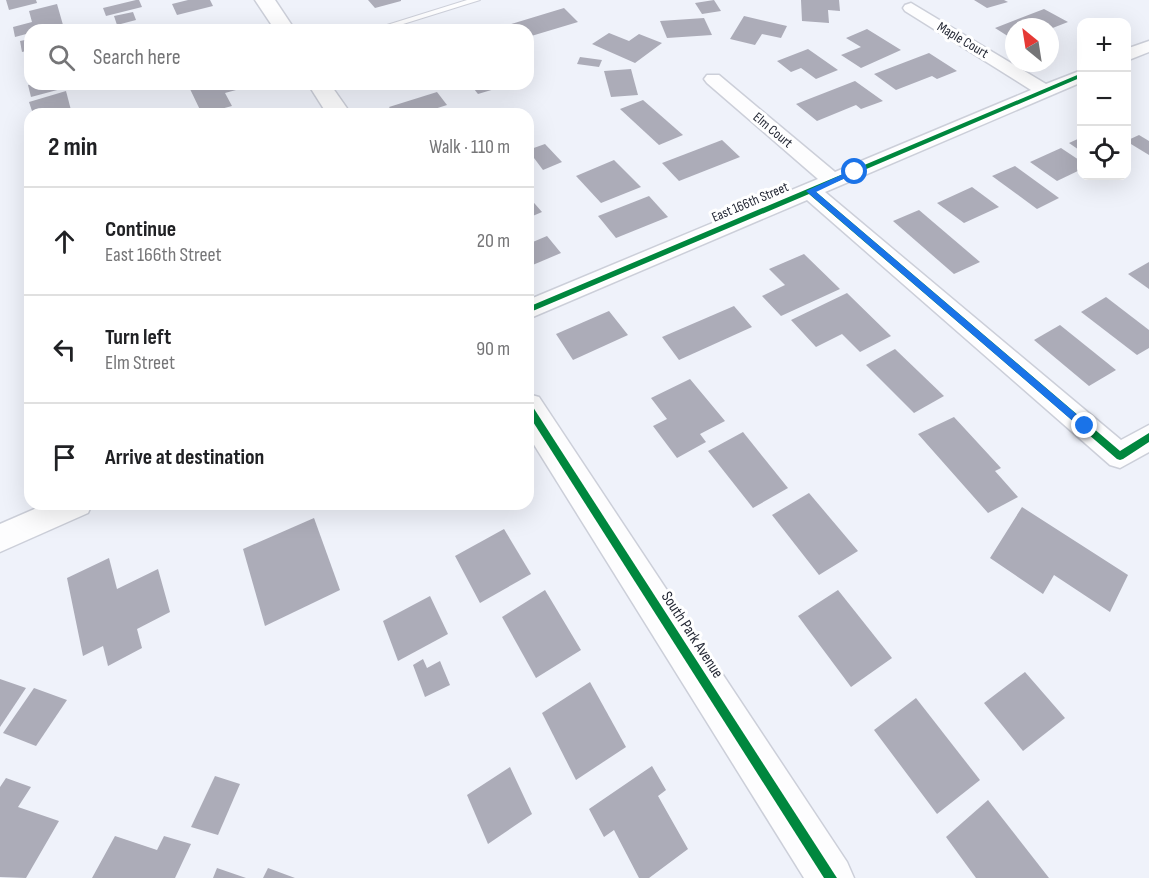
<!DOCTYPE html>
<meta charset="utf-8">
<style>
body{margin:0;font-family:"Sofia Sans Condensed",sans-serif;background:#f6f6f6;color:#202124}
.controls{position:absolute;right:18px;top:18px;display:grid;overflow:hidden;border-radius:12px;box-shadow:0 6px 24px #0002}
.controls button{width:54px;height:54px;display:grid;place-items:center;padding:0;border:0;border-bottom:2px solid #e0e0e0;background:#fff;color:#202124;font:30px sans-serif}
.compass{position:absolute;left:1005px;top:18px;width:54px;height:54px;border-radius:50%;background:#fff;box-shadow:0 6px 24px #0002;rotate:330deg}
.stop{position:absolute;width:18px;height:18px;margin:-14px;border:4px solid #1a73e8;border-radius:50%;background:#fff}
.stop.end{background:#1a73e8;border-color:#fff;box-shadow:0 2px 6px #0008}
.list{margin:0;padding:0;list-style:none}
h2{display:flex;justify-content:space-between;align-items:center;height:78px;margin:0;padding:0 24px;font-size:26px}
h2 small{font-size:20px;font-weight:400;color:#757577}
.list li{display:grid;grid-template-columns:39px 1fr auto;gap:18px;align-items:center;box-sizing:border-box;height:108px;padding:0 24px;border-top:2px solid #e0e0e0}
.list b{display:block;font-size:22px;white-space:nowrap}
.list p{margin:0;font-size:20px;white-space:nowrap;color:#757577}
.list em{font-size:20px;font-style:normal;color:#757577}
.icon{flex:none;width:33px;height:33px;fill:none;stroke:currentColor;stroke-width:2;stroke-linecap:round;stroke-linejoin:round}
.map{position:relative;flex:none;width:1149px;height:878px;overflow:hidden}
.search{position:absolute;background:#fff;box-shadow:0 6px 24px #0002;left:24px;top:24px;width:510px;height:66px;display:flex;align-items:center;gap:15px;box-sizing:border-box;padding:0 21px;border-radius:18px;color:#757577;font-size:22px}
.panel{position:absolute;background:#fff;box-shadow:0 6px 24px #0002;left:24px;top:108px;width:510px;height:402px;border-radius:18px}
.map>svg:first-child{display:block}
</style>
<div class="map">
<svg width="1149" height="878" viewBox="0 0 1149 878">
<rect width="100%" height="100%" fill="#eff2fa"/>
<g fill="#acacb8">
<polygon points="6,0 36,0 37,3 9,10"/>
<polygon points="136,0 139,0 142,7 106,16 103,8"/>
<polygon points="188,0 210,0 213,6 177,15 172,4"/>
<polygon points="368,0 401,0 401,1 375,8"/>
<polygon points="714,0 721,11 702,14 695,3"/>
<polygon points="801,0 839,0 840,11 828,10 829,23 802,21"/>
<polygon points="974,0 1004,0 1008,2 987,8"/>
<polygon points="57,4 63,25 43,30 30,30 30,33 15,37 13,27 32,22 29,11"/>
<polygon points="564,8 578,22 528,37 528,30 492,30"/>
<polygon points="1044,9 1068,22 1050,29 1014,27 1014,40 995,28"/>
<polygon points="133,12 136,20 117,25 114,16"/>
<polygon points="744,16 787,26 781,38 762,34 755,45 730,39"/>
<polygon points="704,18 712,35 667,38 660,21"/>
<polygon points="867,29 901,50 861,68 841,55 861,47 846,38"/>
<polygon points="609,33 629,41 639,34 662,43 635,63 592,44"/>
<polygon points="30,39 30,50 22,52 20,41"/>
<polygon points="808,49 838,70 816,79 801,68 791,72 777,61"/>
<polygon points="929,53 957,71 937,79 932,76 896,90 874,74"/>
<polygon points="580,57 602,60 599,67 577,64"/>
<polygon points="631,69 638,95 611,97 604,71"/>
<polygon points="855,81 883,101 861,109 856,105 817,121 796,104"/>
<polygon points="32,84 76,84 76,85 31,97 28,85"/>
<polygon points="209,84 246,84 247,87 225,93 232,106 202,114 190,89"/>
<polygon points="470,84 494,84 498,88 478,94"/>
<polygon points="66,91 72,114 33,114 29,102"/>
<polygon points="437,92 447,105 419,114 394,114 389,107"/>
<polygon points="643,100 683,135 659,145 620,109"/>
<polygon points="1139,135 1149,141 1149,155 1126,141"/>
<polygon points="1082,137 1082,152 1069,143"/>
<polygon points="722,140 740,157 679,181 662,163"/>
<polygon points="545,144 562,162 543,170 528,150"/>
<polygon points="1061,148 1082,162 1082,169 1057,181 1030,162"/>
<polygon points="614,160 641,187 601,203 576,176"/>
<polygon points="1015,166 1059,198 1037,209 992,176"/>
<polygon points="972,187 999,207 964,223 937,203"/>
<polygon points="528,196 542,212 528,218"/>
<polygon points="649,196 668,217 616,238 598,216"/>
<polygon points="919,210 980,262 954,274 893,221"/>
<polygon points="547,236 561,253 528,267 528,244"/>
<polygon points="804,254 840,289 781,316 762,296 785,285 769,269"/>
<polygon points="1149,262 1149,289 1128,274"/>
<polygon points="847,293 891,336 860,352 842,334 816,347 791,320"/>
<polygon points="1106,297 1149,330 1149,348 1137,355 1081,312"/>
<polygon points="734,306 752,327 679,360 662,337"/>
<polygon points="609,311 628,335 573,360 556,334"/>
<polygon points="1060,325 1116,370 1089,386 1034,340"/>
<polygon points="895,349 944,396 914,413 866,365"/>
<polygon points="690,379 725,421 700,434 706,442 677,458 653,426 667,419 651,398"/>
<polygon points="954,417 1001,468 995,471 1018,497 988,513 918,434"/>
<polygon points="743,432 788,488 753,508 708,451"/>
<polygon points="809,493 858,551 819,575 772,515"/>
<polygon points="1022,507 1128,575 1110,612 1054,575 1043,594 990,558"/>
<polygon points="314,518 340,590 265,626 243,549"/>
<polygon points="504,529 531,574 480,603 455,556"/>
<polygon points="109,558 117,589 158,569 170,612 137,629 142,648 108,666 103,646 83,656 67,578"/>
<polygon points="545,590 581,650 536,678 502,617"/>
<polygon points="838,590 892,658 851,687 798,616"/>
<polygon points="430,596 448,634 398,661 383,621"/>
<polygon points="423,659 427,668 440,661 450,685 425,697 413,665"/>
<polygon points="1025,672 1065,718 1023,751 984,703"/>
<polygon points="0,679 26,688 0,727"/>
<polygon points="590,682 626,747 576,780 542,713"/>
<polygon points="34,688 67,700 36,746 3,733"/>
<polygon points="916,698 980,780 937,814 874,730"/>
<polygon points="652,766 666,790 658,796 688,849 649,878 639,878 614,830 604,837 589,809"/>
<polygon points="510,767 532,814 488,844 467,795"/>
<polygon points="215,776 240,784 218,835 191,827"/>
<polygon points="6,778 31,787 18,807 59,821 26,878 0,877 0,787"/>
<polygon points="988,800 1049,878 976,878 946,837"/>
<polygon points="115,836 157,850 164,836 191,844 175,878 92,878"/>
<polygon points="217,868 246,878 213,878"/>
<polygon points="268,868 295,878 263,878"/>
</g>
<g fill="none" stroke-linecap="round" stroke-linejoin="round">
<defs>
<polygon id="service" points="467,0 480,0 384,30 371,30"/>
<g id="minor">
<polygon points="911,3 1046,84 1082,70 1082,82 825,192 1121,440 1149,425 1149,452 1120,468 1110,465 807,200 528,319 528,300 818,179 707,83 704,79 707,75 719,75 835,172 1031,90 905,11 903,8 905,5"/>
<polygon points="1149,41 1149,52 1126,61 1126,49"/>
<polygon points="46,504 92,504 88,513 0,552 0,524"/>
</g>
<g id="tertiary">
<polygon points="255,0 275,0 295,30 275,30"/>
<polygon points="308,84 330,84 351,114 327,114"/>
<polygon points="528,394 539,397 847,862 854,878 804,878 528,435"/>
</g>
</defs>
<use href="#service" stroke="#cccfd9" stroke-width="2"/>
<use href="#minor" stroke="#cccfd9" stroke-width="3"/>
<use href="#tertiary" stroke="#cccfd9" stroke-width="3"/>
<use href="#service" fill="#fdfdfe" fill-rule="evenodd"/>
<use href="#minor" fill="#fdfdfe" fill-rule="evenodd"/>
<use href="#tertiary" fill="#fdfdfe" fill-rule="evenodd"/>
<defs>
<g id="cycleway">
<polygon points="1082,73 1082,77 815,191 1120,451 1149,433 1149,442 1123,459 1120,460 1117,459 809,194 528,313 528,307"/>
<polygon points="528,403 531,404 837,878 824,878 528,414"/>
</g>
</defs>
<use href="#cycleway" stroke="#fff" stroke-width="4"/>
<use href="#cycleway" fill="#00873e" fill-rule="evenodd"/>
</g>
<polygon fill="#1a73e8" points="852,170 858,172 816,192 1088,424 1088,429 1082,429 806,191"/>
<g text-anchor="middle" dominant-baseline="central" stroke-width="6" stroke-linejoin="round" paint-order="stroke">
<g font-size="14" fill="#252936" stroke="#fff">
<text transform="translate(963 40) rotate(31)">Maple Court</text>
<text transform="translate(773 130) rotate(40)">Elm Court</text>
<text transform="translate(750 202) rotate(-23)">East 166th Street</text>
</g>
<g font-size="16" fill="#252936" stroke="#fff">
<text transform="translate(692 635) rotate(57)">South Park Avenue</text>
</g>
</g>
</svg>
<div class="controls">
<button>+</button>
<button>−</button>
<button><svg class="icon" aria-label="locate" viewBox="0 0 24 24"><circle cx="12" cy="12" r="6"/><path d="M12 2v4M12 18v4M2 12h4M18 12h4"/></svg></button>
</div>
<svg class="compass" viewBox="-18 -18 36 36"><path d="M0-13l5 13h-10z" fill="#e53935"/><path d="M0 13l5-13h-10z" fill="#757577"/></svg>
<div class="stop" style="left:855px;top:172px"></div>
<div class="stop end" style="left:1085px;top:426px"></div>
<div class="search"><svg class="icon" aria-label="search" viewBox="0 0 24 24"><circle cx="10" cy="10" r="6"/><path d="M15 15l6 6"/></svg>Search here</div>
<section class="panel">
<h2>2 min<small>Walk · 110 m</small></h2>
<ul class="list">
<li><svg class="icon" aria-label="ahead" viewBox="0 0 24 24"><path d="M12 20V5M6 11l6-6 6 6"/></svg><div><b>Continue</b><p>East 166th Street</p></div><em>20 m</em></li>
<li><svg class="icon" aria-label="left" viewBox="0 0 24 24"><path d="M17 20v-9H6M10 6l-5 5 5 5"/></svg><div><b>Turn left</b><p>Elm Street</p></div><em>90 m</em></li>
<li><svg class="icon" aria-label="arrive" viewBox="0 0 24 24"><path d="M6 21V4h12l-3 4 3 4H6"/></svg><div><b>Arrive at destination</b></div></li>
</ul>
</section>
</div>
